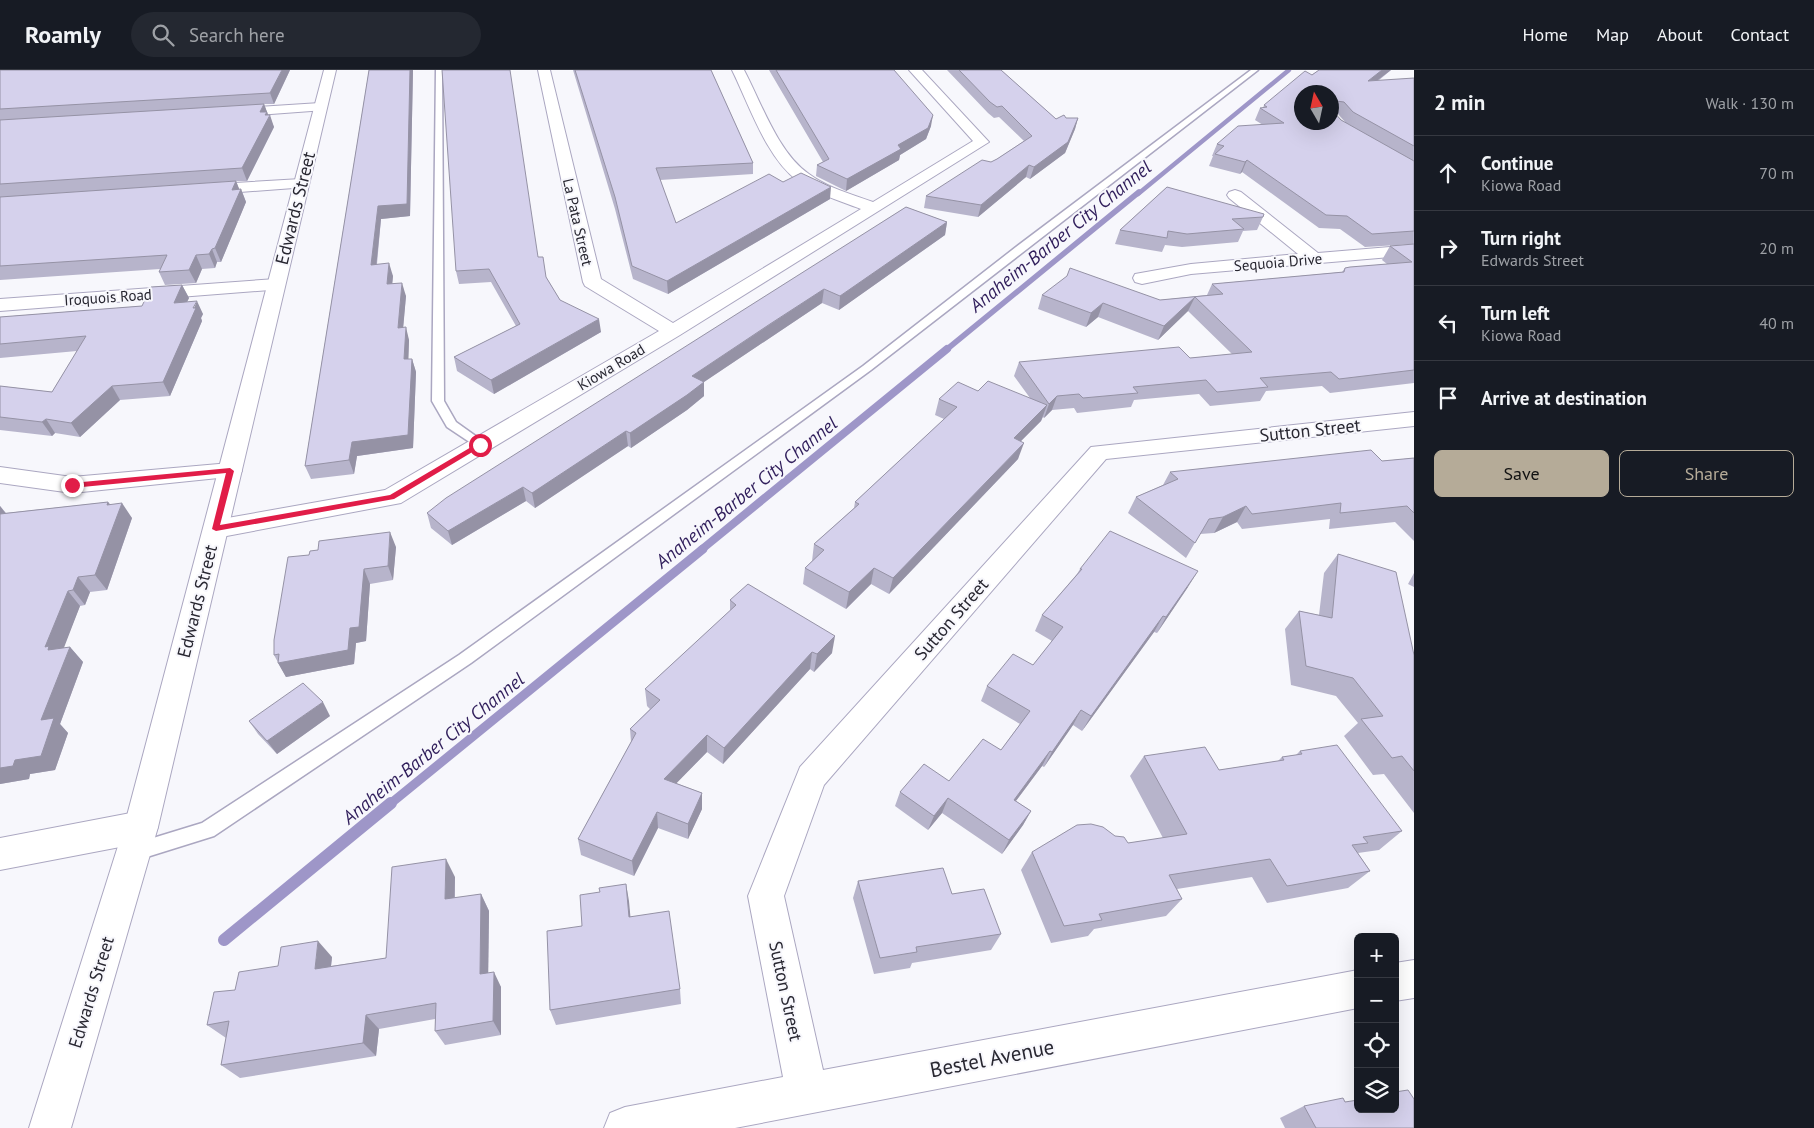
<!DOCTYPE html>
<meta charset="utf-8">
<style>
body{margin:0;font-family:"PT Sans",sans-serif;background:#242831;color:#f1f3f6}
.controls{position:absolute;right:15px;bottom:15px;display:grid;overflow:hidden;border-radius:8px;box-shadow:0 5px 20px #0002}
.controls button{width:45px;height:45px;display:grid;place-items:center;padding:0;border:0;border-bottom:1px solid #363941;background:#171b24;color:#f1f3f6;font:25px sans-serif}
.compass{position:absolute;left:1294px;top:15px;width:45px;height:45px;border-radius:50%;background:#171b24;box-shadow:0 5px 20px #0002;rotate:351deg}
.stop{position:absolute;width:15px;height:15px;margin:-11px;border:4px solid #e11d48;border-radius:50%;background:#fff}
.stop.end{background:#e11d48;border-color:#fff;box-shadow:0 1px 5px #0008}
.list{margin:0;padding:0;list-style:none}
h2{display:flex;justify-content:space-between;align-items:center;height:65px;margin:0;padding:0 20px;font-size:21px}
h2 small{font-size:16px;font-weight:400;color:#9ea1a6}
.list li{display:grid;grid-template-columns:32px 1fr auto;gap:15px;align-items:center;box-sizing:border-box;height:75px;padding:0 20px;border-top:1px solid #363941}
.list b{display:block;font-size:19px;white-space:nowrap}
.list p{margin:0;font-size:16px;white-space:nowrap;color:#9ea1a6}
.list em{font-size:16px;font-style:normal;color:#9ea1a6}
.actions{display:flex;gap:10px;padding:15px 20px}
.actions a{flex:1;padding:11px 0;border:1px solid #b5ab98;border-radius:8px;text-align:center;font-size:18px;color:#b5ab98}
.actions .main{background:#b5ab98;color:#111}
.icon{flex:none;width:28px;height:28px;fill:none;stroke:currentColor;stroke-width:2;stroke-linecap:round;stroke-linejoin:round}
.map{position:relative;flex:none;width:1414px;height:1058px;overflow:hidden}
header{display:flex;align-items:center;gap:30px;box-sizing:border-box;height:70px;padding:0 25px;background:#171b24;border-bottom:1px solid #363941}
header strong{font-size:24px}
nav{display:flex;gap:28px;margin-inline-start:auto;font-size:18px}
.search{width:350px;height:45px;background:#242831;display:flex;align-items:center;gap:12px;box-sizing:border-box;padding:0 18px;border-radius:28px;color:#9ea1a6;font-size:19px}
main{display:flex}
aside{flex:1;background:#171b24}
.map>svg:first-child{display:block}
</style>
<header>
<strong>Roamly</strong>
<div class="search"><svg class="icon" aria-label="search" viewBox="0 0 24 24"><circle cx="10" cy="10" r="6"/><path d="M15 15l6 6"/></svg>Search here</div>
<nav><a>Home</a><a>Map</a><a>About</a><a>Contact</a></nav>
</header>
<main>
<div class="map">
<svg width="1414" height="1058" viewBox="0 0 1414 1058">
<rect width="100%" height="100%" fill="#f7f7fc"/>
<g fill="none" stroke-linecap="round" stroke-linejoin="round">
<polyline stroke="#9e96c8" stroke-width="4.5" points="1138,124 1289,0"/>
<polyline stroke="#9e96c8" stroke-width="5.5" points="946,280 1139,122"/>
<polyline stroke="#9e96c8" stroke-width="8" points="701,480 947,279"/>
<polyline stroke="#9e96c8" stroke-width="9" points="390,734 703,479"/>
<polyline stroke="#9e96c8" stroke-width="12" points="224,870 391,733"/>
<defs>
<g id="lane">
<polygon points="436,0 442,0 444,331 456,352 484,372 486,375 484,378 480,379 447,357 432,331"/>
<polygon points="1251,0 1258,0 871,300 471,593 214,766 134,791 127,788 125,782 127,776 202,753 459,585 863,296 1016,177"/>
</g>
<g id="street">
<path d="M 538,0 L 550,0 L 601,209 L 673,253 L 861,139 C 840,131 817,124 798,111 C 766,88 749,34 732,0 L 744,0 C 761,32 778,83 809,104 C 828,118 851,124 873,132 L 973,71 L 909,0 L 922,0 L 989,72 L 680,265 L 401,433 L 216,468 L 207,465 L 203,459 L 207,453 L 216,450 L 385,420 L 659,261 L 585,216 L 583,212 Z"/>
<polygon points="320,33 327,37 325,40 229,47 222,43 229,39"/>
<polygon points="301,109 309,114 307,117 201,125 193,120 201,115"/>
<polygon points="1235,120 1241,122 1318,183 1414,175 1414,185 1191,204 1142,214 1135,212 1133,208 1135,204 1191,194 1298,184 1229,128 1227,125 1229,122"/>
<polygon points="276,209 283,211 285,215 283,219 0,241 0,229"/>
<polygon points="1414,342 1414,356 1106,389 824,715 784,826 823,1000 1358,900 1358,938 735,1058 604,1058 610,1043 625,1037 783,1007 748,826 800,697 1091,377"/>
<polygon points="230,393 238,396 242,401 238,406 72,423 0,413 0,397 72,407"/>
<polygon points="141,741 153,746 158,757 153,768 141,773 0,800 0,768"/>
<polygon points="1414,890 1414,928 1395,931 1395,893"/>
</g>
<polygon id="secondary" points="324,0 336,0 158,757 71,1058 29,1058 124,757"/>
</defs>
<use href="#lane" stroke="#aba7c1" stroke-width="3"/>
<use href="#street" stroke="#aba7c1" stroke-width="2"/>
<use href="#secondary" stroke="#aba7c1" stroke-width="2"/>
<use href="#lane" fill="#fff" fill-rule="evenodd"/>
<use href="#street" fill="#fff" fill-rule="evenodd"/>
<use href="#secondary" fill="#fff" fill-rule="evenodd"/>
</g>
<g fill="#b7b4cb" fill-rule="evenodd">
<polygon points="0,0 290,0 274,34 264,34 268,45 274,57 247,111 236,111 239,119 241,119 246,132 221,192 217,192 215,198 202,199 196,213 165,215 159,202 160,199 0,210"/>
<polygon points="369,0 413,0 410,146 381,149 377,194 393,206 392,214 406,226 403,257 409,270 408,289 412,289 416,302 413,378 357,386 354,404 311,409 305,396"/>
<polygon points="573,0 711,0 753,93 753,104 660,110 676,153 783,112 830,129 668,224 633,209 615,139"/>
<polygon points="769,0 894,0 931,56 926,69 900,85 899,90 846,121 816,106 817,95 823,92"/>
<polygon points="947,0 1001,0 1056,49 1078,48 1075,59 1065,83 1030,109 1026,107 978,147 924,138 926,126 997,89 1024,71 999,47 994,48 988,43"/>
<path d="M 1319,0 L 1391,0 L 1378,11 L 1414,8 L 1414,174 L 1365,177 L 1340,159 L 1319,158 L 1242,102 L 1240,104 L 1209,96 L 1213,86 L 1212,86 L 1217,74 L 1263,55 L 1255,50 L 1260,38 L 1263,38 L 1264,35 ZM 1334,43 L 1338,44 L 1347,54 L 1360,61 L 1341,50 Z"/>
<polygon points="1167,117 1263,147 1257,160 1243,161 1238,172 1182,177 1165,175 1162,182 1115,174 1120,160"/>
<polygon points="906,137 947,152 945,165 839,240 822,233 704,312 704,326 687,340 631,378 628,376 535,438 526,431 452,475 431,458 427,443"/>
<polygon points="1414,174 1414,313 1330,323 1322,316 1266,321 1260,331 1210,336 1199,324 1134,330 1131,337 1077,343 1074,338 1052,340 1044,348 1043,347 1041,351 1021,371 1018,389 889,524 871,514 846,539 803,514 805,498 812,491 814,474 854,438 855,432 944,349 935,345 939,329 978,321 1030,328 1014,306 1019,292 1190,288 1232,284 1188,241 1158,270 1098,247 1086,257 1038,239 1042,225 1160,230 1207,225 1212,214 1342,202 1345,198 1387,194 1382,190 1390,176"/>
<polygon points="538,187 546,207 560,230 601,262 494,324 457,301 454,287 516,256 491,212 459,214 456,201"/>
<polygon points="182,215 189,228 187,232 203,244 201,248 202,251 170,326 120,330 80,367 55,363 52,366 0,360 0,316 52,322 77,281 0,288 0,247 142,236"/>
<polygon points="1414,388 1414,471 1395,452 1329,459 1330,449 1242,459 1237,452 1214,463 1200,464 1186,488 1128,443 1136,427 1163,415 1170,402 1382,391"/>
<polygon points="108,432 110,434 132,448 107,520 90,522 85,535 80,536 63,578 70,577 83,592 60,654 68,663 55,700 30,704 29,709 0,714 0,436 6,443"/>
<polygon points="396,477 393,510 370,514 366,571 356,573 354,594 286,607 274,585 309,485"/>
<polygon points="1338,484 1414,585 1414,743 1384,704 1373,705 1344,666 1358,653 1336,626 1291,615 1285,559 1299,541 1319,545 1324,503"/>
<polygon points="1080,499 1188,517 1157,563 1154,562 1082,661 1073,655 1044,697 1042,696 1016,731 1031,741 1023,755 1002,784 942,743 928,760 895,736 900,722 949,711 1001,680 1020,654 981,631 987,616 1033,595 1052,571 1035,561 1042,545 1077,504"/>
<polygon points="1414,503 1414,517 1408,514"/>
<polygon points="730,530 832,583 814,602 810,599 723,694 707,682 676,713 702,723 702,739 688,769 658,758 634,806 581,785 578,769 631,672 630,659 650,639 647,636 645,619 730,541"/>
<polygon points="330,646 277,684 258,664 249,651"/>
<polygon points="1300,681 1402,761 1379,780 1358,783 1370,801 1348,818 1267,833 1252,807 1177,819 1182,829 1166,846 1094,859 1088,866 1051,873 1021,800 1032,782 1128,773 1163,768 1130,706 1144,686 1219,700 1278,691 1282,687 1296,685"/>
<polygon points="455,807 455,828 481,824 489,841 488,903 501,917 501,965 445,975 435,961 435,949 379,959 376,986 240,1008 221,995 226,968 207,955 235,920 332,887 331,896 386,888"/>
<polygon points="858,811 952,824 1001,864 991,880 912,893 910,898 874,904 853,828"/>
<polygon points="626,814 630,847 680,919 681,934 556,955 550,940 600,822"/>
<polygon points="1345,1032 1414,1058 1285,1058 1280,1048 1304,1036"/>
</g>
<g fill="#9592a5">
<polygon points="282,0 290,0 274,34 270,23"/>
<polygon points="410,0 413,0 410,146 381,149 375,208 371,195 378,136"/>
<polygon points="1382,0 1391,0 1362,22 1368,11"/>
<polygon points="264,34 269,47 270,45 274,57 247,111 242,98 260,42"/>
<polygon points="933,45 931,56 926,69 900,85 899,90 846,121 847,109 898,75"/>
<polygon points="1078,48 1075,59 1065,83 1030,109 1034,97"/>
<polygon points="1247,90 1242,102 1240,104 1245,92"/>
<polygon points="1029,95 1026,107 978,147 981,135"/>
<polygon points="236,111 240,121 241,119 246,132 221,192 215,178 232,120"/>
<polygon points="831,117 830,129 668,224 667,211"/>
<polygon points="947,152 945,165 839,240 840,226"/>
<polygon points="212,179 217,192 215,198 209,184"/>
<polygon points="196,185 202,199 196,213 189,200"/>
<polygon points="389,193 393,206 391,227 387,214"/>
<polygon points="402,213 406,226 402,271 398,258"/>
<polygon points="182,215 189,228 180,246 174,233"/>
<polygon points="824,219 822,233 692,320 692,306"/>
<polygon points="1195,227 1188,241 1158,270 1164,256"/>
<polygon points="197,231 203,244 201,248 202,251 170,326 163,312"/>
<polygon points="1103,233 1098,247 1086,257 1091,243"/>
<polygon points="599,249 601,262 494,324 491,310"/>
<polygon points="406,257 409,270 408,303 404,289"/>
<polygon points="412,289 416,302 413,378 357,386 354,404 349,390 352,372"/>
<polygon points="704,312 704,326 687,340 631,378 630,363"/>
<polygon points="112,316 120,330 80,367 71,353"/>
<polygon points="1057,326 1052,340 1044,348 1049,334"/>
<polygon points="1047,335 1041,351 1008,384 1014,368"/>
<polygon points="46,349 55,363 52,366 42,352"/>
<polygon points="626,361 628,376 535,438 532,423"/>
<polygon points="1024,373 1018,389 889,524 893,508"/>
<polygon points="523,417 526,431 452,475 448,461"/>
<polygon points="108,432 117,446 122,433 132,448 107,520 95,505 107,435"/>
<polygon points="0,436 10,449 0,460"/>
<polygon points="1246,436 1237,452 1214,463 1223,447"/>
<polygon points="390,462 396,477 393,510 388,496"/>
<polygon points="874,498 871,514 846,539 849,522"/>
<polygon points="364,499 370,514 366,571 356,573 354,594 286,607 278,593 350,558"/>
<polygon points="1198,501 1188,517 1157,563 1166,547"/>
<polygon points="78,507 90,522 85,535 73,520"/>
<polygon points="68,521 80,536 60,588 61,595 45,577"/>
<polygon points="1163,546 1154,562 1082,661 1091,646"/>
<polygon points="835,566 832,583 814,602 817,584"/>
<polygon points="70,577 83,592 60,654 68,663 55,700 30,704 29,709 0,714 0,698 15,690 41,650"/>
<polygon points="812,582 810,599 723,694 724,678"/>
<polygon points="323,632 330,646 277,684 267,671"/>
<polygon points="1081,640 1073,655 1044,697 1052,682"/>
<polygon points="707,665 707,682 665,725 664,709"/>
<polygon points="1050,681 1042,696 1006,744 1014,730"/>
<polygon points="702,723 702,739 688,769 688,754"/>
<polygon points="948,728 942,743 928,760 934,746"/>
<polygon points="1031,741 1023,755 1002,784 1009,770"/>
<polygon points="657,742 658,758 634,806 632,791"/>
<polygon points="446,789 455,807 454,846 445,829"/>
<polygon points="626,814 629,831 632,864 629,847"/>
<polygon points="481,824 489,841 488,920 480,904"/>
<polygon points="318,871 332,887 329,914 315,899"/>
<polygon points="494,902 501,917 501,965 493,951"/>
<polygon points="366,945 379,959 376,986 363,973"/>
</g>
<g fill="#d5d1ec" stroke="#9592a5" fill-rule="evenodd">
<polygon points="0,0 282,0 270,23 0,39"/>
<polygon points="369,0 410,0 407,134 378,136 371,195 389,193 387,214 402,213 398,258 406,257 404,289 412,289 408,365 352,372 349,390 305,396"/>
<polygon points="442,0 510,0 538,187 543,187 546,207 560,230 599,249 491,310 454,287 520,254 489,199 456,201"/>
<polygon points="575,0 711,0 753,93 656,98 676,153 769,104 783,112 801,103 831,117 667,211 632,196 615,127"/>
<polygon points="776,0 894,0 933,45 928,58 898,75 901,79 847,109 817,95 829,89"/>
<polygon points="959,0 1001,0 1056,49 1064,45 1066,48 1078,48 1068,72 1034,97 1029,95 981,135 926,126 982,90 991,92 997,89 1032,66 1002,36 997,37 990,32"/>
<path d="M 1319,0 L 1382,0 L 1368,11 L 1414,8 L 1414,76 L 1353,42 L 1344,32 L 1336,31 L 1336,38 L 1332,40 L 1341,50 L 1414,91 L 1414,161 L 1372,164 L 1347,146 L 1326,145 L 1247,90 L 1245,92 L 1215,84 L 1224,76 L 1217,74 L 1238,56 L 1284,53 L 1260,38 L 1267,37 L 1264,35 L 1305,1 L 1312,5 ZM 1302,22 L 1332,22 L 1332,52 L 1302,52 Z"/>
<polygon points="264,34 260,42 267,42 265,45 270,45 242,98 0,114 0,50"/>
<polygon points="236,111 232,120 241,119 215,178 212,179 209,184 196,185 189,200 159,202 167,185 0,196 0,127"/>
<polygon points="1167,117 1264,144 1263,147 1232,149 1244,159 1187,164 1168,161 1167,168 1120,160"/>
<polygon points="906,137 947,152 840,226 824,219 770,254 692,306 704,312 687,325 630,363 626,361 532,423 523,417 448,461 427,443 446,428"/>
<polygon points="1414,174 1414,300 1339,309 1331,302 1260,308 1268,317 1217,322 1206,310 1133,317 1138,323 1083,328 1079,324 1057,326 1049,334 1019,292 1179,277 1190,288 1252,282 1195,227 1164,256 1103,233 1091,243 1042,225 1067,206 1070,198 1160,230 1223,224 1212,214 1344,202 1345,198 1350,197 1412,192 1390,176"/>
<polygon points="182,215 174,233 197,231 193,238 196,238 163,312 112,316 71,353 46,349 42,352 0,347 0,316 52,322 86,266 0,274 0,247 142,236 151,217"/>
<polygon points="988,311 1047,335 1014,368 1024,373 893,508 874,498 849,522 805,498 824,480 814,474 859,434 855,432 957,337 939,329 958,312 978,321"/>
<polygon points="1371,380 1382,391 1414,388 1414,443 1407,436 1340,443 1341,433 1252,444 1246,436 1223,447 1209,449 1195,473 1136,427 1178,409 1170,402"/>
<polygon points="108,432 107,435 122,433 95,505 78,507 73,520 68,521 45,577 49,576 48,580 70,577 41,650 54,648 41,686 15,690 13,696 0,698 0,444"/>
<polygon points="1110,461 1198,501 1166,547 1163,546 1091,646 1081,640 1052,682 1050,681 1014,730 1031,741 1009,770 948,728 934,746 900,722 924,694 949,711 983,669 1001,680 1030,641 987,616 1013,584 1033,595 1063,557 1042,545 1082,499 1080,499"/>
<polygon points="390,462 388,496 364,499 359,557 350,558 348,580 278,593 279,584 274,585 274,570 288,487 309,485 310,481 318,480 319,471"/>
<polygon points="1338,484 1396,502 1414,585 1414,701 1402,686 1392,688 1361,649 1383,646 1353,608 1306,596 1299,541 1332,548"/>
<polygon points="748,514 835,566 817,584 812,582 724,678 707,665 664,709 702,723 688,754 657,742 632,791 578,769 636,663 630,659 660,630 645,619 736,535 730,530"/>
<polygon points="303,613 323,632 267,671 249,651"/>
<polygon points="1337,675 1402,761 1363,767 1368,773 1352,775 1370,801 1287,816 1270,789 1169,805 1182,829 1099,844 1102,850 1064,856 1032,782 1077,755 1091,754 1103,757 1115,766 1124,767 1128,773 1187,764 1144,686 1205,677 1219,700 1284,690 1282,687 1302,684 1300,681"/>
<polygon points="446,789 445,829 481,824 480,904 494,902 493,951 435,961 436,933 366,945 363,973 221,995 229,951 207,955 214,922 235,920 239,902 278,896 281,877 318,871 315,899 386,888 392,797"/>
<polygon points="943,798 952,824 984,819 1001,864 916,877 917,882 880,888 858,811"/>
<polygon points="626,814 629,847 669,841 680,919 550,940 547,861 582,856 580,825 600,822 599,818"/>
<polygon points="1408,1020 1414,1029 1414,1058 1316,1058 1304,1036 1343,1028 1345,1032 1358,1030 1358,1039 1395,1039 1395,1022"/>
</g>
<polygon fill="#e11d48" points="478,373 484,375 394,429 216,461 212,459 226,403 72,418 68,415 72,413 230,398 234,401 220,455 390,425"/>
<g text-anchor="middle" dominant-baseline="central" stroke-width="4" stroke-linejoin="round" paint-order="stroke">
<g font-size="15" fill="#282731" stroke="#f7f7fc">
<text transform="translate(578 152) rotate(77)">La Pata Street</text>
<text transform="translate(1278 192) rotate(-5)">Sequoia Drive</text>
<text transform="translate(108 227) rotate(-4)">Iroquois Road</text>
<text transform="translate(611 297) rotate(-31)">Kiowa Road</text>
</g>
<g font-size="18" fill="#282731" stroke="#f7f7fc">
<text transform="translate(295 138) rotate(-76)">Edwards Street</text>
<text transform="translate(1310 360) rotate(-6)">Sutton Street</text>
<text transform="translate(197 531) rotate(-76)">Edwards Street</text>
<text transform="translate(951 549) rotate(-49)">Sutton Street</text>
<text transform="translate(786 921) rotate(78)">Sutton Street</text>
<text transform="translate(91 922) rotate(-73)">Edwards Street</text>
</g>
<g font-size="19" font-style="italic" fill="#301e5b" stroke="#f7f7fc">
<text transform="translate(1060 166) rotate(-39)">Anaheim-Barber City Channel</text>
<text transform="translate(746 422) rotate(-39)">Anaheim-Barber City Channel</text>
<text transform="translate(433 678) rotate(-39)">Anaheim-Barber City Channel</text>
</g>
<g font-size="21" fill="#282731" stroke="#f7f7fc">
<text transform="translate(992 988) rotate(-11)">Bestel Avenue</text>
</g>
</g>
</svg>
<div class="controls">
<button>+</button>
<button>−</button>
<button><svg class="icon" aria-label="locate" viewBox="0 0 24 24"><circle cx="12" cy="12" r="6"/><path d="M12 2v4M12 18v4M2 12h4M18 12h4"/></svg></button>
<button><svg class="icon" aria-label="layers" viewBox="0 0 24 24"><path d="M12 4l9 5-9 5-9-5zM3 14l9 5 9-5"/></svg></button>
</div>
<svg class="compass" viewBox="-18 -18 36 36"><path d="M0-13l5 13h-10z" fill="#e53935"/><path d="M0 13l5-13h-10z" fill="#9ea1a6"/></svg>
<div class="stop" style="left:480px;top:375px"></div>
<div class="stop end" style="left:72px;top:415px"></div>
</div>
<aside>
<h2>2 min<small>Walk · 130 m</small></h2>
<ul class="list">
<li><svg class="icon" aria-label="ahead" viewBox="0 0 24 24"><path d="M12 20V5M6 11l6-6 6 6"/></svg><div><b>Continue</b><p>Kiowa Road</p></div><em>70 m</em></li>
<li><svg class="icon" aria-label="right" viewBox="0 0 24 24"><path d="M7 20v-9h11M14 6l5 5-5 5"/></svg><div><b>Turn right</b><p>Edwards Street</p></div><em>20 m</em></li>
<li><svg class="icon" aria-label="left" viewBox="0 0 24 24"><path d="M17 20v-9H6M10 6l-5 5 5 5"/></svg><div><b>Turn left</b><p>Kiowa Road</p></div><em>40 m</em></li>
<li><svg class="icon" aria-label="arrive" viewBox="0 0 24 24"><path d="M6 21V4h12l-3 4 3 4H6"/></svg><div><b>Arrive at destination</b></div></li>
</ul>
<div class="actions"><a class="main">Save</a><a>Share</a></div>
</aside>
</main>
